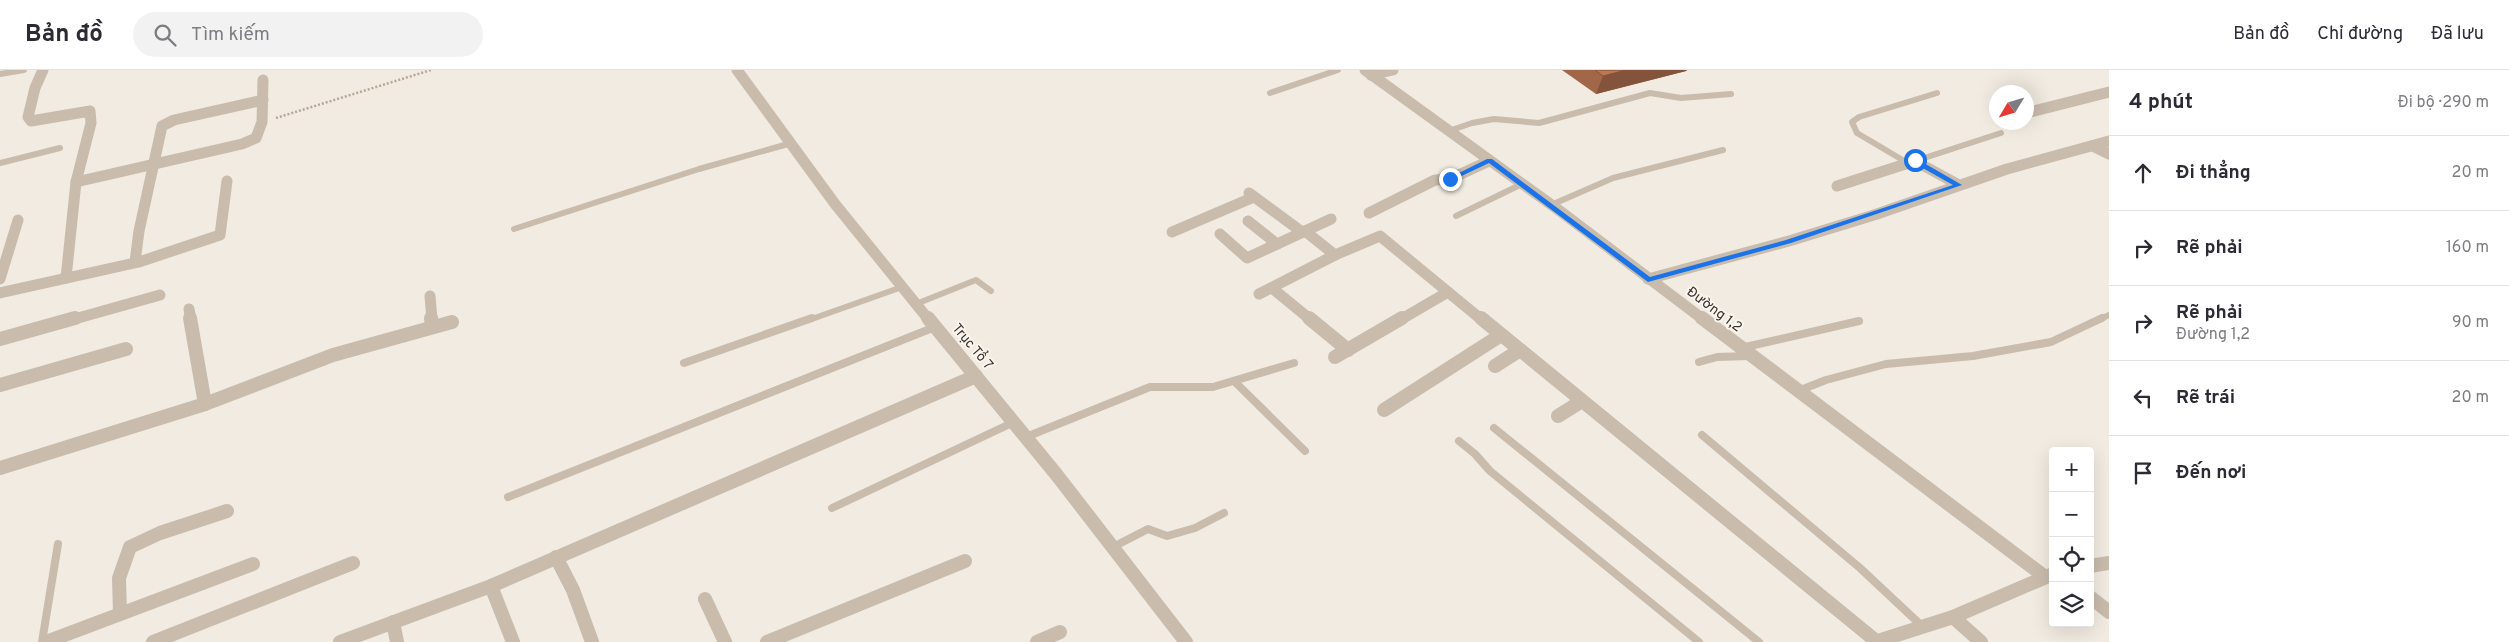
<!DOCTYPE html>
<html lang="vi">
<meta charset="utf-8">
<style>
body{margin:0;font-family:Overpass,sans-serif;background:#f2f2f3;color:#2b2b33}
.controls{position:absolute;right:15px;bottom:15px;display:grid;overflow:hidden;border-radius:5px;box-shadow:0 5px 20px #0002}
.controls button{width:45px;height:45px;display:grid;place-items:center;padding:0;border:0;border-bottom:1px solid #e1e1e2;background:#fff;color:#2b2b33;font:25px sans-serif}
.compass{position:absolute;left:1989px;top:15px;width:45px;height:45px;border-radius:50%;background:#fff;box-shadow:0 5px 20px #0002;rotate:232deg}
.stop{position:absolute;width:15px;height:15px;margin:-11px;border:4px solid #1a73e8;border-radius:50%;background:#fff}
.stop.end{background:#1a73e8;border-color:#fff;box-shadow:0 1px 5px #0008}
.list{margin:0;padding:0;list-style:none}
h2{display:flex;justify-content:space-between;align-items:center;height:65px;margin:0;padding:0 20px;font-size:21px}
h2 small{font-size:16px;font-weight:400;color:#7c7c81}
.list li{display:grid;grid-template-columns:32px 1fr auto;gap:15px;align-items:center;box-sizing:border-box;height:75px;padding:0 20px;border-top:1px solid #e1e1e2}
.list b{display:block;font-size:19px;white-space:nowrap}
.list p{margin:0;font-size:16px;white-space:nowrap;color:#7c7c81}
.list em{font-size:16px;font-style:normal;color:#7c7c81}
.icon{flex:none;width:28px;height:28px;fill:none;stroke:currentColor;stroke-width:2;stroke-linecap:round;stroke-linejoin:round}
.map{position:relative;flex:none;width:2109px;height:572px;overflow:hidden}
header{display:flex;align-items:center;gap:30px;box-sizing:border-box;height:70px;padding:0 25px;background:#fff;border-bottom:1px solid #e1e1e2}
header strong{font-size:24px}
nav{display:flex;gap:28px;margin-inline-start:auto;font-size:18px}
.search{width:350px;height:45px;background:#f2f2f3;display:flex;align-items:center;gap:12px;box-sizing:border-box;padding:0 18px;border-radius:28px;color:#7c7c81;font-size:19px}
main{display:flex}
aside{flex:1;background:#fff}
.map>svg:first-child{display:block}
</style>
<header>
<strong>Bản đồ</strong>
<div class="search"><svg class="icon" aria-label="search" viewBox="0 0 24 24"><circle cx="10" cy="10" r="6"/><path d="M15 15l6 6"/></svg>Tìm kiếm</div>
<nav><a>Bản đồ</a><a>Chỉ đường</a><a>Đã lưu</a></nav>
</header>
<main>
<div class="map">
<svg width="2109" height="572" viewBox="0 0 2109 572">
<rect width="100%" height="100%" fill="#f1ebe1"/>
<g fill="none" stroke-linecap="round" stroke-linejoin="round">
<polyline stroke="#b5a797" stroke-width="2.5" stroke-dasharray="2 2" stroke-linecap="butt" points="276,48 431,0"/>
<g stroke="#c9bcad" stroke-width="6">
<polyline points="0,4 24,0"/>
<polyline points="1270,23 1338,0"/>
<polyline points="1449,61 1472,53 1494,49 1539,53 1650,23 1681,28 1731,24"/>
<polyline points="1915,91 2001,63"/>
<polyline points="1906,92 1857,63 1852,52 1859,47 1937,23"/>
<polyline points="0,93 60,78"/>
<polyline points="1551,135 1613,108 1723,80"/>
<polyline points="1456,146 1522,114"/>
<polyline points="514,159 699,99 788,74"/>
<polyline points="916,234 976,210 991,221"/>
<polyline points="809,250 902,217"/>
<polyline points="2099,250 2109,245"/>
</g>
<g stroke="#c9bcad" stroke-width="8">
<polyline points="1741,278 1859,251"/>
<polyline points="1699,292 1717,287 1750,286"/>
<polyline points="684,293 812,248"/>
<polyline points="1234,311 1305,381"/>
<polyline points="1798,321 1826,310 1886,294 1973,286 2051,272 2102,248"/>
<polyline points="1494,358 1759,572"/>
<polyline points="1702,365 1860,498 1923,557"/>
<polyline points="1026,367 1150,317 1213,317 1294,293"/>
<polyline points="1459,371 1475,384 1490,401 1699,572"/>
<polyline points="508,427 935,257"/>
<polyline points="832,438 1014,352"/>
<polyline points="1113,477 1148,459 1167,466 1195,458 1224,443"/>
<polyline points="42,572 58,474"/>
</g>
<g stroke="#c9bcad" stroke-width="11">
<polyline points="43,0 35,18 28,47 31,51 90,41 91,53 76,112 66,208"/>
<polyline points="737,0 835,134 929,250"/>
<polyline points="1365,0 1560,141 1704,250"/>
<polyline points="1371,5 1393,0"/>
<polyline points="2026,43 2109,22"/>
<polyline points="2093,76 2109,84"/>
<polyline points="76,112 242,74 256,68 262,52 263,10"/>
<polyline points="1837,116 1915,91 1959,115"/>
<polyline points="1249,123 1302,162"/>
<polyline points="1369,143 1435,110 1450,109 1489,91"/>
<polyline points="1248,151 1277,174"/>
<polyline points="1305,161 1335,185"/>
<polyline points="1172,162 1254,127"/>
<polyline points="1220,164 1247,188 1331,149"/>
<polyline points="135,192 139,161 162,56 174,50 263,30"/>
<polyline points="0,209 18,150"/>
<polyline points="1648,209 1789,171 1874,145 2007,99 2109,71"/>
<polyline points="1272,218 1311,250"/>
<polyline points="0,223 139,192 220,165 227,111"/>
<polyline points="1259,224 1335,185 1380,166 1482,250"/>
<polyline points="430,226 432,250"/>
<polyline points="189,239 191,250"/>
<polyline points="71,250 160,225"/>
<polyline points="1400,250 1448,222"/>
</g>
<g stroke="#c9bcad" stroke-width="14">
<polyline points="190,248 205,334"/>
<polyline points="431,248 432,257"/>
<polyline points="928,248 1056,404 1186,572"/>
<polyline points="1309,248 1348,280"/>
<polyline points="1481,248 1876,571"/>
<polyline points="1702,248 2044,506"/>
<polyline points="0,269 75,248"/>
<polyline points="1335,287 1402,248"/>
<polyline points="1495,296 1520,280"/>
<polyline points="0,315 126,279"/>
<polyline points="1384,340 1501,265"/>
<polyline points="1558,346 1582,331"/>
<polyline points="0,398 205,334 333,285 452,252"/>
<polyline points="556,487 573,520 592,572"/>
<polyline points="491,516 513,572"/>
<polyline points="2090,527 2109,542"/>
<polyline points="705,529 725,572"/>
<polyline points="120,544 119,508 130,477 160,463 227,441"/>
<polyline points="1953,547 1981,572"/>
<polyline points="393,552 397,572"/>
<polyline points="46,572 253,494"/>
<polyline points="153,572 353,493"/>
<polyline points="340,572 491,516 976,306"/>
<polyline points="767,572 965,491"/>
<polyline points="1037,572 1060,562"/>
</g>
<g stroke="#c9bcad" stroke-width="14">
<polyline points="2090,496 2109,493"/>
<polyline points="1875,572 1953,547 2053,504"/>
</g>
</g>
<polygon fill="#a26648" points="1562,0 1687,0 1686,1 1596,24"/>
<polygon fill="#84533b" points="1626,0 1687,0 1686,1 1596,24 1603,6"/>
<polygon fill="#bc7754" stroke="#84533b" points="1595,0 1626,0 1603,6"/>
<polygon fill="#1a73e8" points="1487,89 1492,89 1650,207 1786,170 1953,115 1912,92 1912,89 1917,89 1962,115 1791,173 1648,212 1489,93 1453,110 1447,109"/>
<g text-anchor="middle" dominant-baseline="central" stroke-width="4" stroke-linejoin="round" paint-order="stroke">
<g font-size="14" fill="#38302b" stroke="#f9f5ed">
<text transform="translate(1714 240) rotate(37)">Đường 1,2</text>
<text transform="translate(972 277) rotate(50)">Trục Tổ 7</text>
</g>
</g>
</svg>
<div class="controls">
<button>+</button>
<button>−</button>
<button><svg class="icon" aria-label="locate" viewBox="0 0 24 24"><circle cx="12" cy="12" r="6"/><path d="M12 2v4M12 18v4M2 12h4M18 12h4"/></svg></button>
<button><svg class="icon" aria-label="layers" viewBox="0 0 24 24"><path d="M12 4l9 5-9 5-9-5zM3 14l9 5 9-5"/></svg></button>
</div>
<svg class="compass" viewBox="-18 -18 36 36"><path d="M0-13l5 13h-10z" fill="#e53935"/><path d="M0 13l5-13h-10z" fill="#7c7c81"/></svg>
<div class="stop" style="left:1915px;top:90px"></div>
<div class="stop end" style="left:1450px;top:109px"></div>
</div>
<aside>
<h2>4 phút<small>Đi bộ · 290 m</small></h2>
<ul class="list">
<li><svg class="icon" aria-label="ahead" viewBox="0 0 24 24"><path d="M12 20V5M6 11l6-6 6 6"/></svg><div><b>Đi thẳng</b></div><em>20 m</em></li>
<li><svg class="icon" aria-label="right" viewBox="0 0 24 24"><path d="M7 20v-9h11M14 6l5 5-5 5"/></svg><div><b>Rẽ phải</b></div><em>160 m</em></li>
<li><svg class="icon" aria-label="right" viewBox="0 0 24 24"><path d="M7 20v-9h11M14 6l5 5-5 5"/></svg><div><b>Rẽ phải</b><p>Đường 1,2</p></div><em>90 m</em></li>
<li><svg class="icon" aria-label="left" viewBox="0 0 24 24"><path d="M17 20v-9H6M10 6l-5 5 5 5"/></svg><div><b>Rẽ trái</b></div><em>20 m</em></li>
<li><svg class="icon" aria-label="arrive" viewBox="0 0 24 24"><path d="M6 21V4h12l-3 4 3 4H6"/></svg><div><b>Đến nơi</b></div></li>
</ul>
</aside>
</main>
